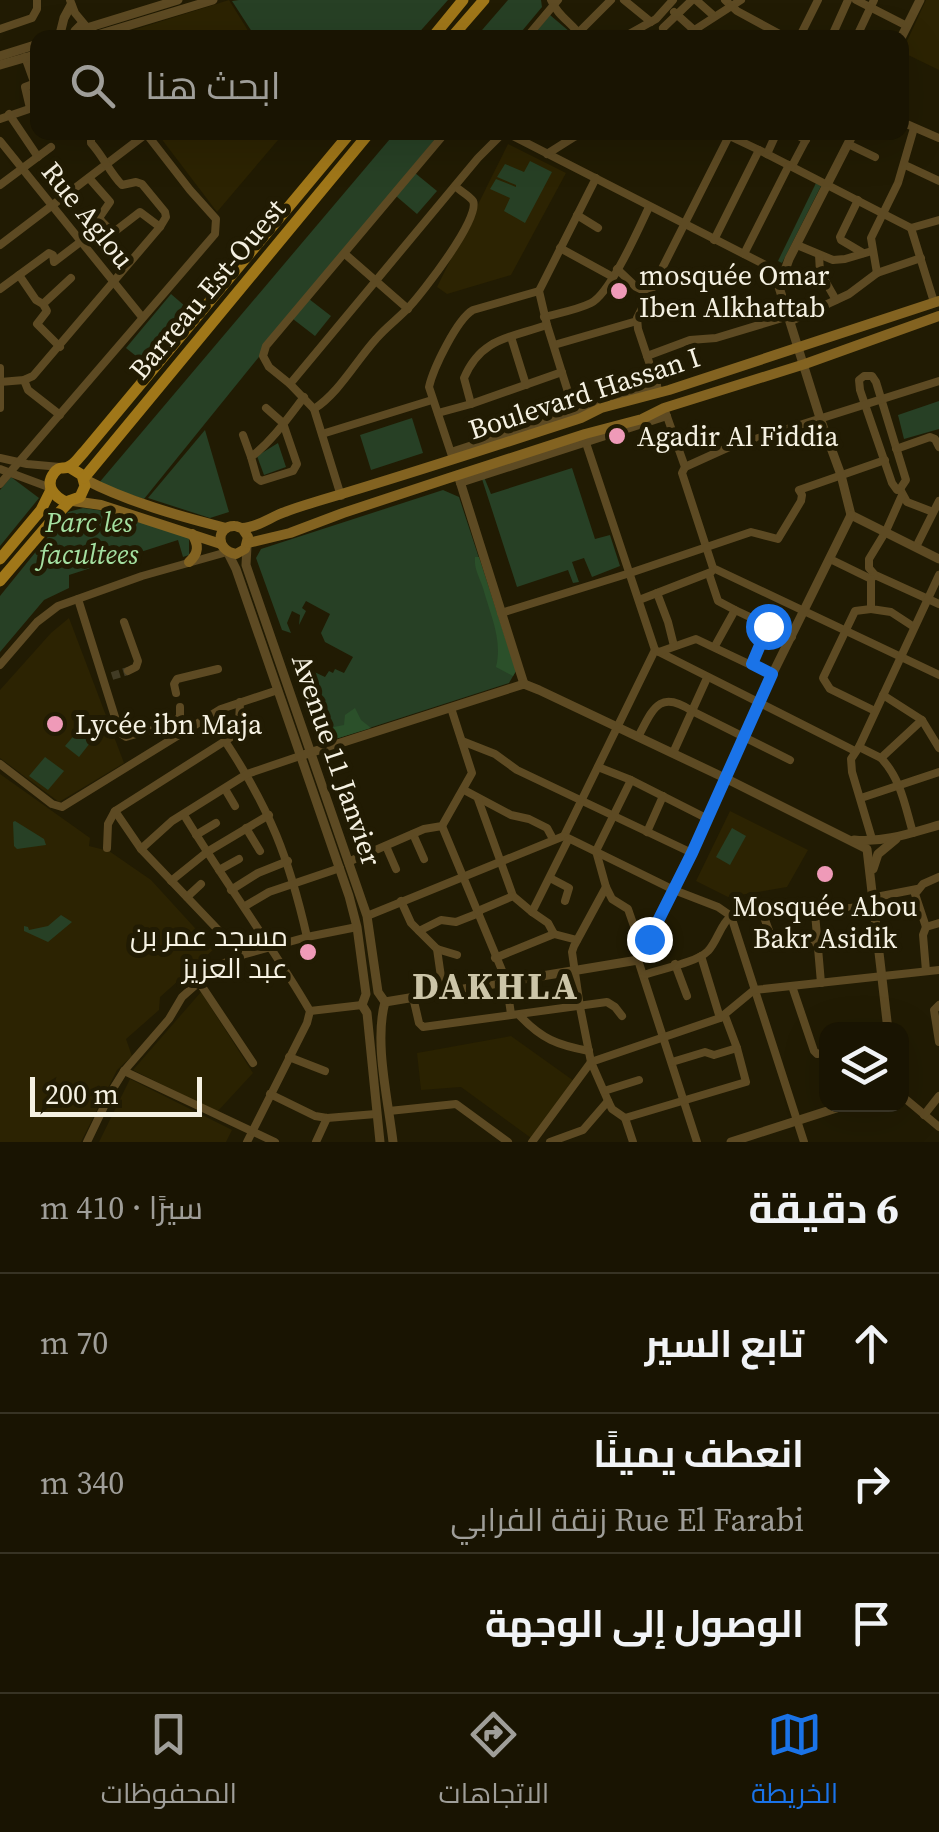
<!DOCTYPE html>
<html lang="ar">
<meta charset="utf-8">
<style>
body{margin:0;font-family:"Source Serif 4",Cairo,serif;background:#262111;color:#f1f3f6;direction:rtl}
.controls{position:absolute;right:30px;bottom:30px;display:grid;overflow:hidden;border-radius:20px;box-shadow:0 10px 40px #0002}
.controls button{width:90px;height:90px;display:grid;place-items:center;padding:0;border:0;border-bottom:2px solid #373324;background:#191402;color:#f1f3f6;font:50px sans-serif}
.scale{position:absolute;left:30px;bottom:25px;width:172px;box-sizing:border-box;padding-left:10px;border:5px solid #f5f1e2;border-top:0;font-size:28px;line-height:35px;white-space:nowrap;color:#f5f1e2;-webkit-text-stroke:8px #211b03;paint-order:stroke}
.stop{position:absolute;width:30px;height:30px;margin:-22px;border:8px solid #1a73e8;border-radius:50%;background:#fff}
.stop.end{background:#1a73e8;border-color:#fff;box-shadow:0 2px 10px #0008}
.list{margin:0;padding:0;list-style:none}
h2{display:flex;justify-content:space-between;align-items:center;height:130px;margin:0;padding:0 40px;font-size:42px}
h2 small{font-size:32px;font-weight:400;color:#9f9e99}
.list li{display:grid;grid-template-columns:65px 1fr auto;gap:30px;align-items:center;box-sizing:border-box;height:140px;padding:0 40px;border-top:2px solid #373324}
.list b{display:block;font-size:38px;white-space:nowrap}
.list p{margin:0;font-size:32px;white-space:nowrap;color:#9f9e99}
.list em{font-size:32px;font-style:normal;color:#9f9e99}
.icon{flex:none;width:55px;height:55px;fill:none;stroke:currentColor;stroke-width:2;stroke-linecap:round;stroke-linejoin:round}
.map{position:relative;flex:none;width:939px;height:1142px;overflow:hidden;direction:ltr}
.search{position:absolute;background:#191402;box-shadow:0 10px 40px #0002;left:30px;right:30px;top:30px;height:110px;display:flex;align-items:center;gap:25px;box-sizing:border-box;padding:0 35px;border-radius:20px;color:#9f9e99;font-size:38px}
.sheet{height:550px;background:#191402}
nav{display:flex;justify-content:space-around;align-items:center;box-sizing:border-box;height:140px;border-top:2px solid #373324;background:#191402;font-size:28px;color:#9f9e99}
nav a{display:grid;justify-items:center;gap:5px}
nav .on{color:#1a73e8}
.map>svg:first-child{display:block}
</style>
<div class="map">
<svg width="939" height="1142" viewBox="0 0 939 1142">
<rect width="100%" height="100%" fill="#211b03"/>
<g fill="#2c2302">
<polygon points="229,0 252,37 111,37"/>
<polygon points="926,0 939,0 939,70 902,52"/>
<polygon points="157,133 284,133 217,212"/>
<polygon points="508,144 566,173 511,275 447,294 437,287"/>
<polygon points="69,618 124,763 59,802 0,758 0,690 51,633"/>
<polygon points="0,774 90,838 89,846 109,851 151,880 214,949 160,997 159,1010 126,1039 132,1056 117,1070 81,1142 0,1142"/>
<polygon points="730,811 808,850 787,887 728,897 696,881"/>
<polygon points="130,1079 232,1130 226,1142 99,1142"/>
</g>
<g fill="#274025">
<polygon points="239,0 448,0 415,37 256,38 232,1"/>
<polygon points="508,0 541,0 542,7 517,37 476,37"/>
<polygon points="550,15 570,32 566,37 531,38"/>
<polygon points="395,133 440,133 144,499 98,484"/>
<polygon points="530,161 552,172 525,223 504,211 510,198 490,189 496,179 516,187 516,185 497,177 505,164 524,172"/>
<polygon points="415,173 437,191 417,214 396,196"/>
<polygon points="816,183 821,186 782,263 778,261"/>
<polygon points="171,294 186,307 141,360 126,348"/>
<polygon points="309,299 331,316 315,336 293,319"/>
<polygon points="939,401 939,429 904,439 898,415"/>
<polygon points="412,418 423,453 371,470 360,435"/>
<polygon points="205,430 229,512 210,518 148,498"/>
<polygon points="278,443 286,467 264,475 257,456"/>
<polygon points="572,468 595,539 610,535 620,566 592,577 584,558 572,562 579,582 573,583 568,570 517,587 482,479 484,477 491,494"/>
<polygon points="11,477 39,498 0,546 0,490"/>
<polygon points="443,490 459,497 516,671 509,683 332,740 318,732 297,673 305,657 312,663 310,670 325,677 329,671 333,673 335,669 344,673 353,657 325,642 321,633 330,614 306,601 302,608 306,611 299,625 300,615 292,611 287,623 291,633 282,630 256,558 261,549"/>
<polygon points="83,508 126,514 189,537 189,555 183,557 178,540 69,575 69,588 44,600 0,652 0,596 68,512"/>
<polygon points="88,719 101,729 79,757 65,746"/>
<polygon points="45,757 64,771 48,790 29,776"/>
<polygon points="15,821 44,839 46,845 17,849 14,846 13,822"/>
<polygon points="732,828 746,836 730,865 716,857"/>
<polygon points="61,915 72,922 48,942 24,931 24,926 28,927 29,930 48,926"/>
</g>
<g fill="#2b502a">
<path d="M 475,557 L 479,557 L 516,671 L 513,676 L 496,667 C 503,640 490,614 483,588 C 479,576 474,569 475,557 Z"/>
<polygon points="355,708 361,720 371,728 332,740 327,738 334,727 344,725 345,715"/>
</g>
<g fill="#2a2201">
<polygon points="201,992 253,1073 217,1112 133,1070"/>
<polygon points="511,1036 574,1081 531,1138 461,1087 421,1090 417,1053"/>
</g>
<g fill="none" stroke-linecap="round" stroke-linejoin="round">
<polyline stroke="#413b24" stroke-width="8" stroke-dasharray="8 4" stroke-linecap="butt" points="112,676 128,671"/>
<g stroke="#5d4a23" stroke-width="8">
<polyline points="70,0 75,13 85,25"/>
<path d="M 551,0 C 558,17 573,23 582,38"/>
<polyline points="624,0 651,22"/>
<polyline points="696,0 714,16"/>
<polyline points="725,0 737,11 787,38"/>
<polyline points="856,0 907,26"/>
<polyline points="674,12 694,30"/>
<polyline points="663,28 692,0"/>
<polyline points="0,29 32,18 37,9 37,0"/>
<polyline points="579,32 611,0"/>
<polyline points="526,38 558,0"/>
<polyline points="622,38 656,19 673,0"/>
<polyline points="682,38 741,0"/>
<polyline points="799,38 818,0"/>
<polyline points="831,38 848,0"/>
<polyline points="856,38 874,0"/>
<polyline points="25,57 34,82"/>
<polyline points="30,108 25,87 38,82"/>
<polyline points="9,114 38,157"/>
<polyline points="0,119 38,106"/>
<polyline points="902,122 939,138"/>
<polyline points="505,132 783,274"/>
<polyline points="721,132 759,150 911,228 939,220"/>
<polyline points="792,132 806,140"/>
<polyline points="0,141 142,317"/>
<polyline points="848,144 875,157"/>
<polyline points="547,154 574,137 590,132"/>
<polyline points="767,154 777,132"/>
<polyline points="905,165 939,181"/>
<polyline points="792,166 810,132"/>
<polyline points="89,178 110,202 99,218 104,224"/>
<polyline points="0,185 51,147"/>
<polyline points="858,200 840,237 841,240 863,253"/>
<polyline points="577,215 598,228"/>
<polyline points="104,224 114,232 140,212 160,227"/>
<polyline points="911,228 934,302"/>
<polyline points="714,240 759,150"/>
<polyline points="0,245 146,134"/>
<polyline points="797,245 833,260 845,259 872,251"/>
<polyline points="560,248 613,277"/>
<polyline points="345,254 408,309"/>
<polyline points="744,254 789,165"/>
<polyline points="819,255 820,272 836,300"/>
<polyline points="617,269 636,287 650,294"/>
<polyline points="877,273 871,238 898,183 914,128"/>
<polyline points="19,275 36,300 43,304 71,278"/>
<polyline points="0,289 49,253 53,255 54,262 104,224"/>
<polyline points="43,304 47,311 37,324 60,347"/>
<path d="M 544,317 C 559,313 577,310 591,303 C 610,294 639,228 649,207"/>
<polyline points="791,321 849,294 877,273 921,258"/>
<polyline points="511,337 526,385"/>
<polyline points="554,345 637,321"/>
<polyline points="647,356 690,340 716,338 789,316"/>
<polyline points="0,368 0,408"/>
<polygon points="864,376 872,376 876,382 906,480 900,489 897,490 892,483 860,390 859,380"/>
<polyline points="24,380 28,390 60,415"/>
<path d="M 0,382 L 24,380 L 33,376 L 160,227 L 166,217 L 165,212 L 142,184 L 136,182 L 122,185 C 110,173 103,156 91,143 L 91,136 L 96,132"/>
<polyline points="290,384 269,367 263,356 266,346 446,132"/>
<polyline points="659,392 638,329 637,318 731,132"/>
<path d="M 471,404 L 464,378 C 481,338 509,338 547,325"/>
<path d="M 266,408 L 283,423 L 297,464 L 293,471 L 261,481 L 257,478 L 251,457 C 272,441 288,418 304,397"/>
<polyline points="664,408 685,467 682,473 713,568 939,675"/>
<path d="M 314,409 C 339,393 356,361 376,339 C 386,327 399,318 410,306 C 422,293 481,218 473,201 C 470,196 459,190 455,186"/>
<polyline points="574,411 547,325 539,291 596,178"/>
<polyline points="438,413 471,404 562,372"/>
<polyline points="322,434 432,400"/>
<polyline points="243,435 251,457"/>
<polyline points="586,443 655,650 855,751"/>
<polyline points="896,449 930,437 935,439 939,447"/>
<polyline points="451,452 657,385"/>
<polyline points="0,458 27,464 60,467"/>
<path d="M 453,459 L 429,387 C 433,369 457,319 473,310 L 539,291"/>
<polyline points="685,467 727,448 939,381"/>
<polyline points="0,469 51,488"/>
<polyline points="460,483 667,416"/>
<polyline points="0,484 215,234 216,219 190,190 145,132"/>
<polyline points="901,491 907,502 933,512"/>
<polyline points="902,495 886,531 869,559 869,568 875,575 939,604"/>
<polyline points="341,496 314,409 290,384 478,158 504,132"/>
<polyline points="916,547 939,501"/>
<polyline points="830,559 871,579 874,576"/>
<polyline points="709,574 718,601 735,610 715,646"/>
<polyline points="871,579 871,609 891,612 914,627"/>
<polyline points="657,593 668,622 674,646"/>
<polyline points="78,599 120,733 126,737 175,723 180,716 180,707"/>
<polyline points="639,600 711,572"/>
<polyline points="871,609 855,611 823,678 830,689 875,711"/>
<polyline points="735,610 792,637"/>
<polyline points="501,613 630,573 751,532 778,539 801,501 802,495 799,490 885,460"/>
<polyline points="124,622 138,661 136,667 128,671"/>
<polyline points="659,652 696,639 772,675"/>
<polyline points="752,664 768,626"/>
<polyline points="0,665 37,622 58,606 142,576 227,552"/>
<polyline points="707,678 692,711 790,760"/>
<polyline points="176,693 174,684 177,679 218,669"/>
<polyline points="883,695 922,720 939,748"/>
<path d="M 638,737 C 653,709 659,689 692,711 L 673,753"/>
<path d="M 225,741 C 270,809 289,858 307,937"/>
<polyline points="462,741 495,754 517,770 692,853"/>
<polyline points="859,747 881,758 922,720"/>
<path d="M 881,758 C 901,779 905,806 913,833"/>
<polyline points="0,764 52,804 62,807 221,709 278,690"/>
<polyline points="598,767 631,780 708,819"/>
<polyline points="631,780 596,851 606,887 612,899 628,909 636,932 649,939"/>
<polyline points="225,789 235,806"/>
<polyline points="464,790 511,815 529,819 547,828 553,839"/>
<polyline points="861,798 939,772"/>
<polyline points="478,799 513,896"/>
<polyline points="115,811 141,849 242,955"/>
<path d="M 184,815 C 224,881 271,944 310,1011 L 307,1023 L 247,1142"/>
<polyline points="442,826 506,980 511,1014"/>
<polyline points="246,828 260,851"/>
<polyline points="647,832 663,796"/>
<polyline points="413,834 424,859"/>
<polyline points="196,835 216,823"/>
<polyline points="564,836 655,650"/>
<polyline points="872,839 852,772 851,759 859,747 939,575"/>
<polyline points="386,846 396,869"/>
<polyline points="107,848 108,824 115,811 236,734 239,724 240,702"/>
<polyline points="141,849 172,821 247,774 300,756"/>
<polyline points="348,862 424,829 442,826 472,773 451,708"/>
<polyline points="219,870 239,859"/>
<polyline points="550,878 569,888 565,901"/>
<polyline points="171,881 207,852 269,815"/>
<polyline points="606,887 574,946 572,952 580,1007 591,1062 609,1103 612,1109 625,1118 633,1142"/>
<polyline points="231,890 258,873 288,861"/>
<polyline points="187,897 201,884"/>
<polyline points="871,898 917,889"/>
<polyline points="401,901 411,923 419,931 441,920 456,922 479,913"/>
<polyline points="247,905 269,892 340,868"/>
<polyline points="761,909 775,947 815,942"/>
<polyline points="478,911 513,896 532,912"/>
<polyline points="815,913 821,983"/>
<polyline points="367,916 564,836 674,890 718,907 731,916 804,1142"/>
<polyline points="926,927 915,894 923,884 939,877"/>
<polyline points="419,931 437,949 457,955"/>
<polyline points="554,934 548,923 532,912 568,840"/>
<polyline points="437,949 443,991"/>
<polyline points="701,956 720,1018"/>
<polyline points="495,958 554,934 577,940"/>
<polyline points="638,960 697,1142"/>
<polyline points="675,964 687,996"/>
<polyline points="926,971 923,935 926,927 939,923"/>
<path d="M 644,975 C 660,969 696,963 708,951 C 718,940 720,925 731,916 L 779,903 L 789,903 L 815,913 L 872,905"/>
<polyline points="199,982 253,1063"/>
<polyline points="792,986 814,1051 817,1054 826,1052"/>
<polyline points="413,997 419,1023 423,1027 607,1002 615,1007 622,1016"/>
<polyline points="939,1005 934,1010 939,1042"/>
<polyline points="310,1011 362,1005"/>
<path d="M 520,1016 C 542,1039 557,1045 589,1051"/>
<polyline points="289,1057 325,1071"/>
<polyline points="672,1062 705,1052 714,1055 737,1048"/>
<polyline points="124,1071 275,1142"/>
<polyline points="604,1091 639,1080"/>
<polyline points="270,1094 315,1116 327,1118 376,1114"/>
<polyline points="902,1096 939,1127"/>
<polyline points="389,1111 456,1104 508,1142"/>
<polyline points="924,1115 939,1096"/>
<polyline points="625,1118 746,1082 737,1048 725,1016"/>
<polyline points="87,1142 111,1092 124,1071 169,1019 182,997 216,967 242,955 307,937 357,927"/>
<polyline points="316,1142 327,1118"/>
<polyline points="532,1142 591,1062 720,1018 754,990 939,970"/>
<polyline points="550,1142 583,1130 608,1101"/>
</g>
<g stroke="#5d4a23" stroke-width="9">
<polyline points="90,27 178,0"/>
<polyline points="94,36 213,0"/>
<polyline points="59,38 64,18 71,5"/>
<polyline points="75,38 75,31 81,25 92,29"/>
<polyline points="901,38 920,0"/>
<polyline points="0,56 38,44"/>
<polyline points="0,65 38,54"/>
<polyline points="458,475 524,684"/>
<polyline points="851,515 841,475 820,418 779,287 789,259 854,132"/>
<polyline points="851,515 939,559"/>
<path d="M 247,546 L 246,565 L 367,916 L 378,992 L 385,1002 C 374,1042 388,1099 393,1142"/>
<polyline points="228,553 236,569 349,896 357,927 366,994 362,1005 367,1013 380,1142"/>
<polyline points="300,756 524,684 539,690 727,779 867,849 888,1030"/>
<path d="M 854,840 C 883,843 911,833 939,825"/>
<polyline points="873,869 878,854 896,839"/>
<polyline points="385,1002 638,960 692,853 772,675 851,515"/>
<polyline points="731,1142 849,1104"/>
</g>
<g stroke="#836321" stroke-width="10">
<path d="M 84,479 C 128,502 179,516 226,528"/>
<polyline points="73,501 101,505 221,544"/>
<path d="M 242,528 L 248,537 L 245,549 L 236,554 C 215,551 216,525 235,526 C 237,526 240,528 242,528 C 257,528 272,516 285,512 C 295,508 305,505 315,502 C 404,476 492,447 581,418 L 601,408 L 669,390 L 939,301"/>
<polyline points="248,543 290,533 343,513 449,478 585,434 642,419 664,408 805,364 939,316"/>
<path d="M 189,562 C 199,553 199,545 192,534"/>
</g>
<g stroke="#a07719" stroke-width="11">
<polyline points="432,38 463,0"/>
<polyline points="451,38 484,0"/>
<path d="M 69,467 L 82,475 L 85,486 L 80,497 L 66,502 C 55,497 44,486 54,473 C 61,464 62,471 70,466 C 76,463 79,457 84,452 L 351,132"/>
<polyline points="84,478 370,132"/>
<polyline points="0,559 41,510 51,490"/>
<polyline points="0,581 52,520 70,501"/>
</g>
</g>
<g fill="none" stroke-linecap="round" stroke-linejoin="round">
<polyline stroke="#1a73e8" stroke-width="12" points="649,939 692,853 772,674 752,664 768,626"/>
</g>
<g fill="#ef9ab8" stroke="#211b03" stroke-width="4">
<circle cx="619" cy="291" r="10"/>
<circle cx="617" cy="436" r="10"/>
<circle cx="55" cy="724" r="10"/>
<circle cx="825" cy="874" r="10"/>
<circle cx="308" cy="952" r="10"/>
</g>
<g text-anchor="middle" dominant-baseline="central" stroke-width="10" stroke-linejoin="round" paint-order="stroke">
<g font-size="28" fill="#f5f1e2" stroke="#211b03">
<text transform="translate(88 215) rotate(51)">Rue Aglou</text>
<text transform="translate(207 289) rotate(-50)">Barreau Est-Ouest</text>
<text transform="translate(584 393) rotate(-18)">Boulevard Hassan I</text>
<text transform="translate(337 760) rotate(71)">Avenue 11 Janvier</text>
</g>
<g font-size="28" fill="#f5f1e2" stroke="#211b03" text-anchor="start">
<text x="639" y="275">mosquée Omar<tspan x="639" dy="32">Iben Alkhattab</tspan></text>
<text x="637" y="436">Agadir Al Fiddia</text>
<text x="75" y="724">Lycée ibn Maja</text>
<text x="825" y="906" text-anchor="middle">Mosquée Abou<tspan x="825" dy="32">Bakr Asidik</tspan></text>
<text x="288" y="936" text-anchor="end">مسجد عمر بن<tspan x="288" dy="32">عبد العزيز</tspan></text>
</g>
<g font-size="28" font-style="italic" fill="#a4e0a1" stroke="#211b03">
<text x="89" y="522">Parc les<tspan x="89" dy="32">facultees</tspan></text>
</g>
<g font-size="38" font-weight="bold" letter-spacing="2.5" fill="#ccc5a8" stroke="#211b03">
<text x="496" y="986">DAKHLA</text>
</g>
</g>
</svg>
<div class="controls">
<button><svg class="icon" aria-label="layers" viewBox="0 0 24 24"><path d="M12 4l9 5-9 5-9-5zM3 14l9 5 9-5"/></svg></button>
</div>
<div class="scale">200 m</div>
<div class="stop" style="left:768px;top:626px"></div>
<div class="stop end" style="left:649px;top:939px"></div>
<div class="search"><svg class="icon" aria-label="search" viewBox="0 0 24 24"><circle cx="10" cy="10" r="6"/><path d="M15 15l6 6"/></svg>ابحث هنا</div>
</div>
<section class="sheet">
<h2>6 دقيقة<small>سيرًا · 410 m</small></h2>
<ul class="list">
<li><svg class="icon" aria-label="ahead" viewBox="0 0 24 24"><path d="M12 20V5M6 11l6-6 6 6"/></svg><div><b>تابع السير</b></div><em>70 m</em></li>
<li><svg class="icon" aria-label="right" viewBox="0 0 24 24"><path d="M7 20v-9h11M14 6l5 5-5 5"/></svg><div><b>انعطف يمينًا</b><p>Rue El Farabi زنقة الفرابي</p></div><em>340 m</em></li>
<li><svg class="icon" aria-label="arrive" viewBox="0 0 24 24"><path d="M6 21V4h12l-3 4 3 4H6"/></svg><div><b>الوصول إلى الوجهة</b></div></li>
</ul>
</section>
<nav>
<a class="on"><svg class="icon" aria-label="map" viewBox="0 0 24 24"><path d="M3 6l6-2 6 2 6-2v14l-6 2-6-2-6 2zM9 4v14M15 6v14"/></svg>الخريطة</a>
<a><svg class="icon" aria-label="directions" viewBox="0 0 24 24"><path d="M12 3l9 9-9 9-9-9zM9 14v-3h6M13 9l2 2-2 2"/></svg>الاتجاهات</a>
<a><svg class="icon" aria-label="saved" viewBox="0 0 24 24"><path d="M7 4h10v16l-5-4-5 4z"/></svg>المحفوظات</a>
</nav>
